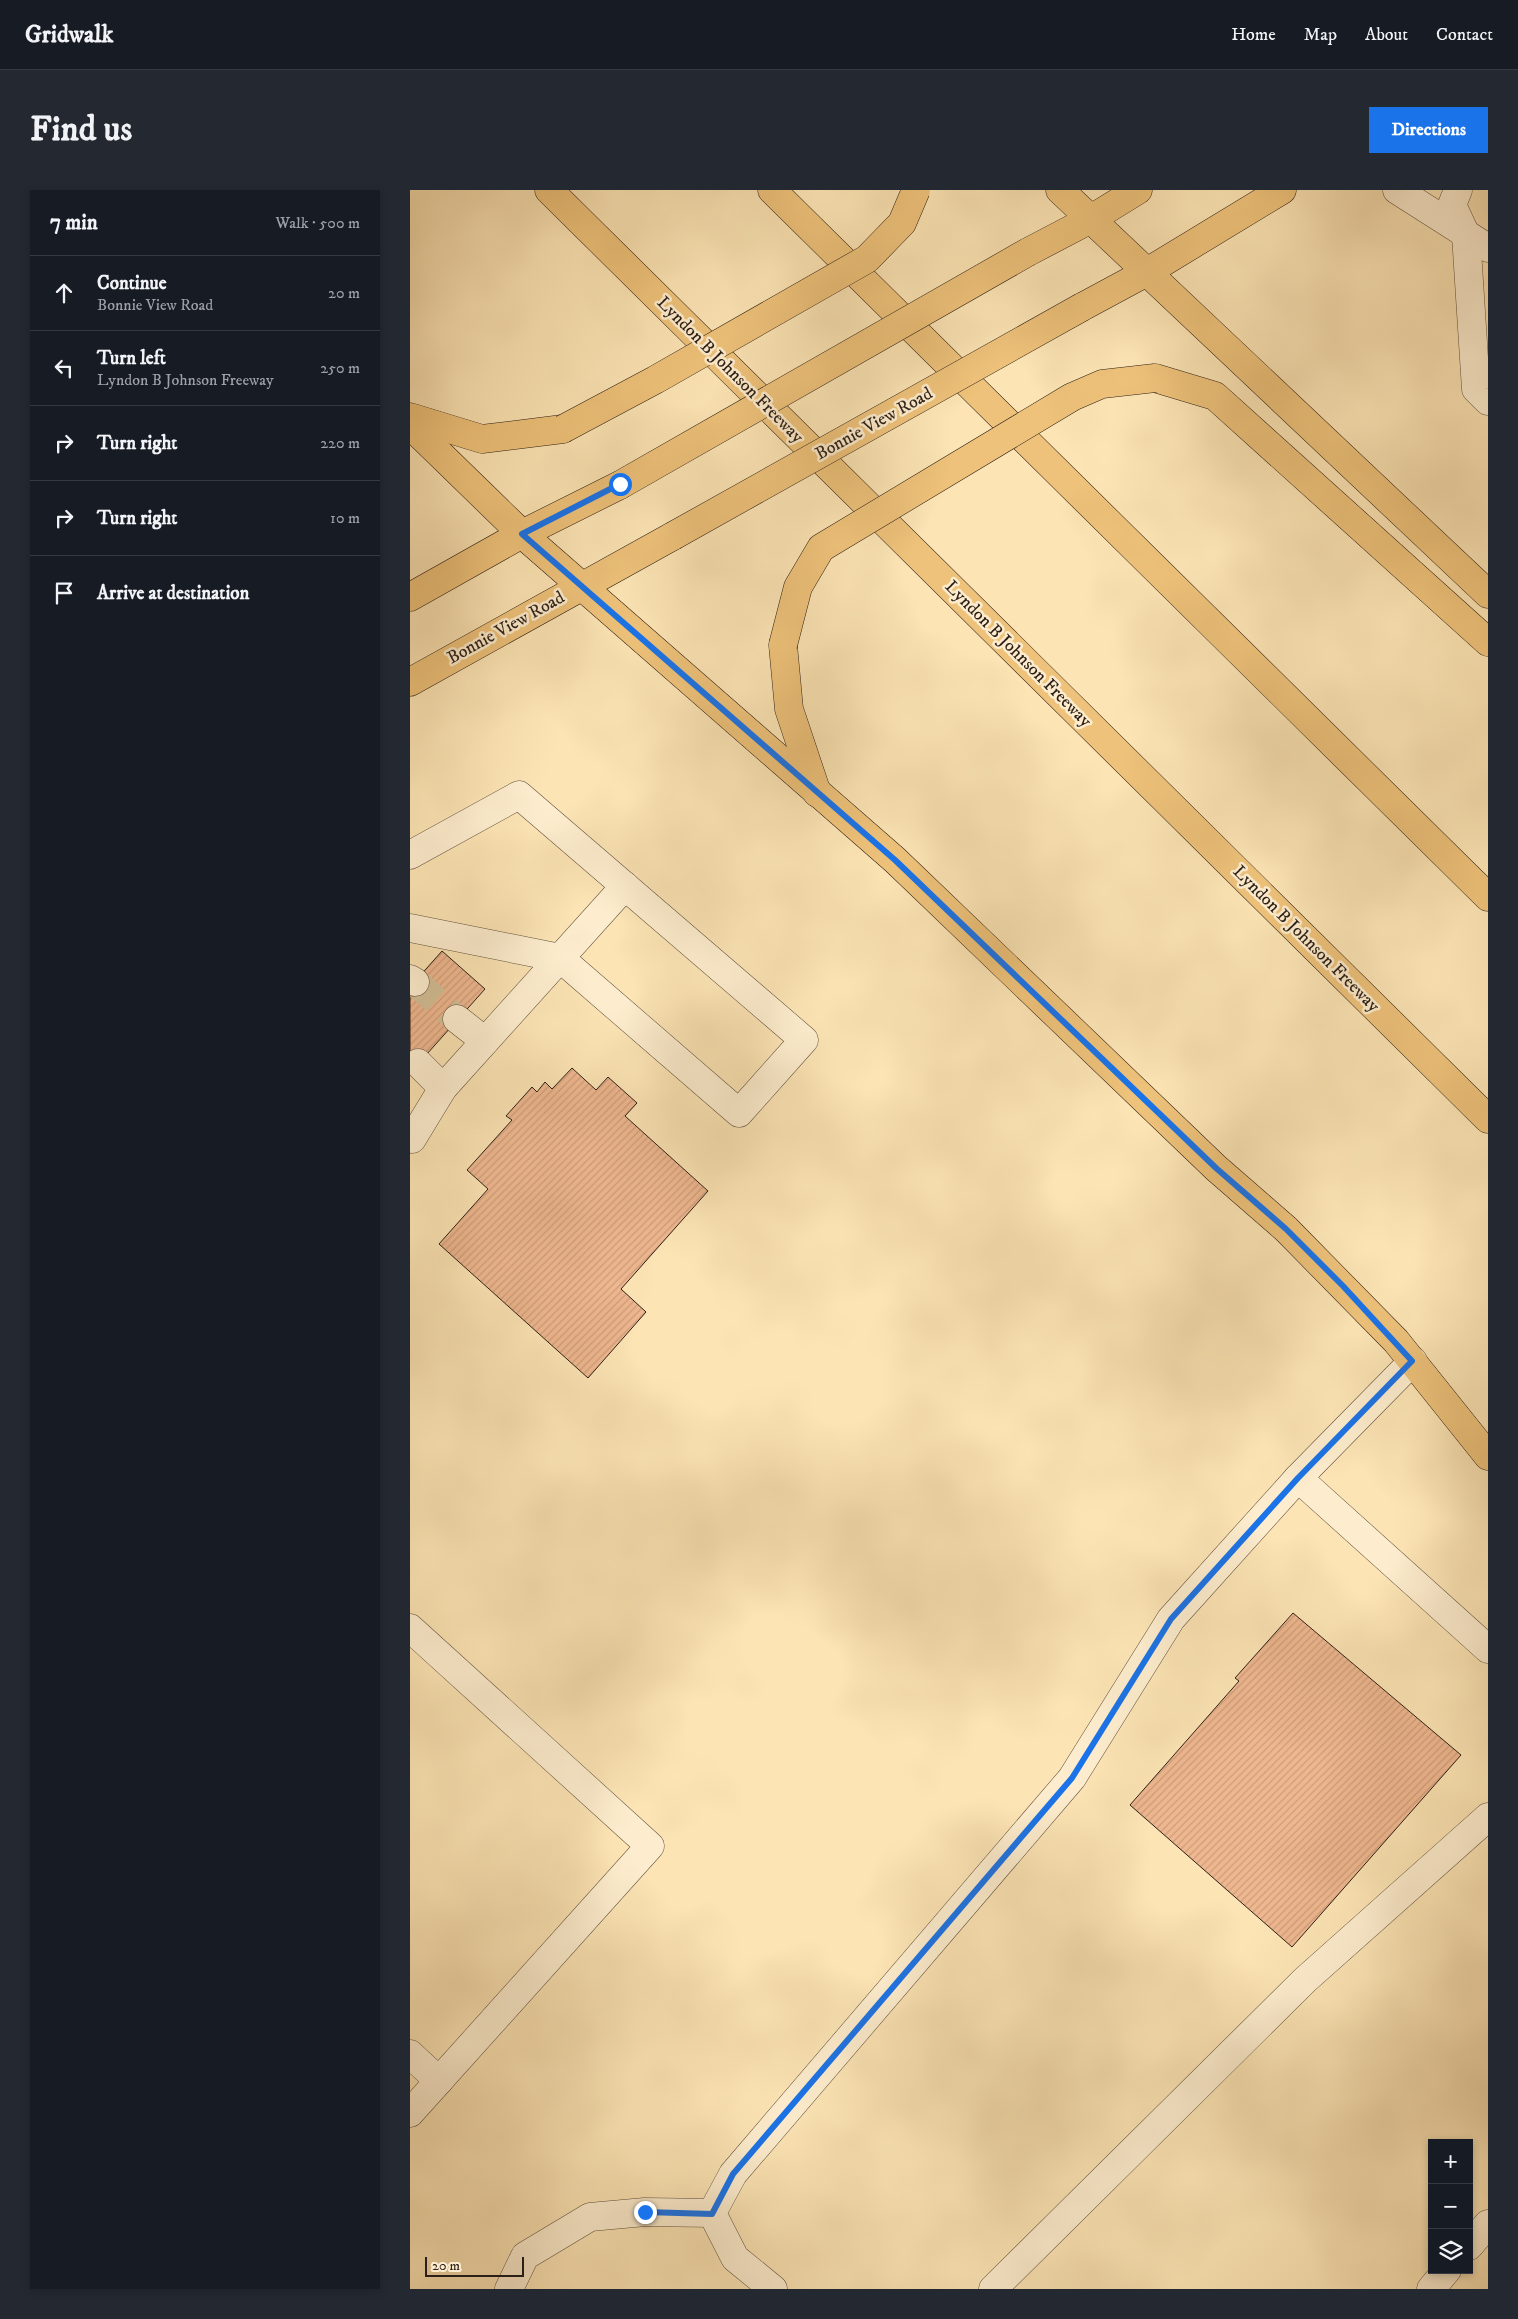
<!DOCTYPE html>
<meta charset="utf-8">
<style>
body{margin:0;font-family:"IM FELL DW Pica",serif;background:#242831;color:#f1f3f6}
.controls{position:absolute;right:15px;bottom:15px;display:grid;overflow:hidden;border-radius:0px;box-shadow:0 2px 8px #0003}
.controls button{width:45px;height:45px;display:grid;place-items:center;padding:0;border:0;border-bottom:1px solid #363941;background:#171b24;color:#f1f3f6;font:25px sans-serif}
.scale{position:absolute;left:15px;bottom:12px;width:99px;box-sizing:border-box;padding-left:5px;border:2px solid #2c1f17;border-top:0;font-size:14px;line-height:18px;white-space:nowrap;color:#2c1f17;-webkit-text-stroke:4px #fdedce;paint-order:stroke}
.stop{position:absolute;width:15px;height:15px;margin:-11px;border:4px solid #1a73e8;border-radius:50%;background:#fff}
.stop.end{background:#1a73e8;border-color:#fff;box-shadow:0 1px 5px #0008}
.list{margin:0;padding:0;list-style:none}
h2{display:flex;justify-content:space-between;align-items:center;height:65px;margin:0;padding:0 20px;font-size:21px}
h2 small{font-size:16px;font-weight:400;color:#9ea1a6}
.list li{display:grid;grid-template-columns:32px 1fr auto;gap:15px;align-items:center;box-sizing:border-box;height:75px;padding:0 20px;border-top:1px solid #363941}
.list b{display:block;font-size:19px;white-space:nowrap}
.list p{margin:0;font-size:16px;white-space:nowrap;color:#9ea1a6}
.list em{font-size:16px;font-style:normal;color:#9ea1a6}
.icon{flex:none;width:28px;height:28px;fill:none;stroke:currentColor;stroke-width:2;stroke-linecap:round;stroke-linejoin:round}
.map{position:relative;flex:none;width:1078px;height:2099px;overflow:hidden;border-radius:0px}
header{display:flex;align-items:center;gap:30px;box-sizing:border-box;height:70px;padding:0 25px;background:#171b24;border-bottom:1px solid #363941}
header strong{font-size:24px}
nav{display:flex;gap:28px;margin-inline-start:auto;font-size:18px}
.intro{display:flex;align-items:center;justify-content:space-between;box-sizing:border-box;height:120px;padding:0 30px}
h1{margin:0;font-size:35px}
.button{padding:12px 22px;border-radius:0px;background:#1a73e8;color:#fff;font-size:18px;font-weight:700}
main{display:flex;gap:30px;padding:0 30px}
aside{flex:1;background:#171b24;border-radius:0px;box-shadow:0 2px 8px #0003}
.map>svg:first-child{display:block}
</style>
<header>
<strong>Gridwalk</strong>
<nav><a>Home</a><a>Map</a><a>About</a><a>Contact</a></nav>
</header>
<div class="intro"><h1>Find us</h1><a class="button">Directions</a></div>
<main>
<aside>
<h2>7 min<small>Walk · 500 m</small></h2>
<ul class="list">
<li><svg class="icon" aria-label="ahead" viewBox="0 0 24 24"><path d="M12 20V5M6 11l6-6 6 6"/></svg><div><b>Continue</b><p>Bonnie View Road</p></div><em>20 m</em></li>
<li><svg class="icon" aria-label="left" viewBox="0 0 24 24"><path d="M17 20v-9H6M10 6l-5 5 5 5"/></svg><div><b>Turn left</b><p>Lyndon B Johnson Freeway</p></div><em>250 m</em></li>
<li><svg class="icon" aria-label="right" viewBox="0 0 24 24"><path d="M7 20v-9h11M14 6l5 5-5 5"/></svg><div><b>Turn right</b></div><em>220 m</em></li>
<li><svg class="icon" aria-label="right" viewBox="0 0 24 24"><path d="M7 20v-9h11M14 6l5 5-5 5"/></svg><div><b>Turn right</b></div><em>10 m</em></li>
<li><svg class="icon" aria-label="arrive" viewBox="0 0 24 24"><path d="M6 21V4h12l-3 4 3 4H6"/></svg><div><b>Arrive at destination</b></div></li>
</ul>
</aside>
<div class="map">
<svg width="1078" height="2099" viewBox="0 0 1078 2099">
<defs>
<pattern id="building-hatch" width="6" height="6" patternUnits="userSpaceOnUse" patternTransform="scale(1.25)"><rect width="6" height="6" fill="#efb78f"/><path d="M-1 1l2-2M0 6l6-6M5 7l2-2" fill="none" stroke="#cd9d7b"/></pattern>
</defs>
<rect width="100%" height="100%" fill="#fce4b4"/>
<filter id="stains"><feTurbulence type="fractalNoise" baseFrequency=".004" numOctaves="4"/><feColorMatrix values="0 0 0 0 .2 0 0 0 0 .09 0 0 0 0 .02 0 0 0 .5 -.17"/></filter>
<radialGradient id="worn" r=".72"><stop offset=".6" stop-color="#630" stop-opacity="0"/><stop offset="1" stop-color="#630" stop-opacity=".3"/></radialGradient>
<g fill="url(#building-hatch)" stroke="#2c1f17">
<polygon points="32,761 75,799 0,883 0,797"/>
<polygon points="162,878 186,900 198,887 227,913 215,926 298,1001 211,1099 236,1122 178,1188 29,1054 78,999 57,980 102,930 96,926 122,897 127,902 135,892 142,899"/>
<polygon points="883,1423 1051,1565 882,1757 720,1615 829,1491 825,1488"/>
</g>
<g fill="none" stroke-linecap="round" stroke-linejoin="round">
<polyline stroke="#d2bd95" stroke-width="28" stroke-dasharray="28 14" stroke-linecap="butt" points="5,792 47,829"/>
<defs>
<g id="minor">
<polyline points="987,0 1078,58"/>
<polyline points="1048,0 1042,15 1056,45 1066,199 1078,211"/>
<polyline points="0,665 109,605 394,850 329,923 150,768 0,738"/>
<polyline points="0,789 5,792"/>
<polyline points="47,829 75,851"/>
<polyline points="8,873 33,898"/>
<polyline points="0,947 2,949 33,898 215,696"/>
<polyline points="888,1288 1078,1459"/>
<polyline points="0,1438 240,1656 0,1923"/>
<polyline points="0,1864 29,1891"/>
<polyline points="1059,2056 1078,2034"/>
<polyline points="99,2099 115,2066 180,2027 235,2022 302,2023"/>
<polyline points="363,2099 325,2068 302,2023 323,1984 662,1588 761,1429 888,1288 1003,1171"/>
<polyline points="583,2099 895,1790 1078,1627"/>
<polyline points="1021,2099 1037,2080"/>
</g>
<g id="major">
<polyline points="650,0 1078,404"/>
<polyline points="618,62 681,29 728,0"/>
<polyline points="672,117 737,82 872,0"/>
<polyline points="745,188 805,206 1078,452"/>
<polyline points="0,227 72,249 153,239"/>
<polyline points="0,235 112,344 485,670 806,978 876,1039 986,1151 1078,1266"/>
<polyline points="0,407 112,344 210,295"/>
<polyline points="373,455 379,519 407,603"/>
<polyline points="0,492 263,346"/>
</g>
<g id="highway">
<polyline points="139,0 1078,929"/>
<polyline points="362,0 1078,707"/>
</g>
</defs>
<use href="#minor" stroke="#60503e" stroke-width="29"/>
<use href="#major" stroke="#2c1f17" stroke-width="29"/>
<use href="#highway" stroke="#2c1f17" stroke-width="29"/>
<use href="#minor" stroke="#fdedce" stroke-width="28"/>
<use href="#major" stroke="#eec27a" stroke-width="28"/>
<use href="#highway" stroke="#eec27a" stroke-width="28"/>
<defs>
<g id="major-bridge">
<polyline points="153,239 245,190 457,69 492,33 506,0"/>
<polyline points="210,295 618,62"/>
<polyline points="263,346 672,117"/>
<polyline points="373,455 388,397 411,358 662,207 692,194 745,188"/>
</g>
</defs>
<use href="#major-bridge" stroke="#2c1f17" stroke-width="29" stroke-linecap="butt"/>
<use href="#major-bridge" stroke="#eec27a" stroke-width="28"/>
</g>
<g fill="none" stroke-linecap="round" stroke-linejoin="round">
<polyline stroke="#1a73e8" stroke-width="6" points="210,294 112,344 485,670 806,978 876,1039 933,1096 1002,1171 888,1288 761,1429 662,1588 323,1984 302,2024 235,2022"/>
</g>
<g text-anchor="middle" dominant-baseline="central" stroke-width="5" stroke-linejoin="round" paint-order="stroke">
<g font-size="18" fill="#2c1f17" stroke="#fdedce">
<text transform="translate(320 180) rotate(45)">Lyndon B Johnson Freeway</text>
<text transform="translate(464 234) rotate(-29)">Bonnie View Road</text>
<text transform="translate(96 438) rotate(-29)">Bonnie View Road</text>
<text transform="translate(608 464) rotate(45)">Lyndon B Johnson Freeway</text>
<text transform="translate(896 749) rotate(45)">Lyndon B Johnson Freeway</text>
</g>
</g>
<rect width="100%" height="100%" filter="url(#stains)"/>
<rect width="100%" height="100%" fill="url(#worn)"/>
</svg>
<div class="controls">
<button>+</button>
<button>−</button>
<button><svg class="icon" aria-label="layers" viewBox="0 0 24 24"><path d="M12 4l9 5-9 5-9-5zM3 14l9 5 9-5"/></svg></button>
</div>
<div class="scale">20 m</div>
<div class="stop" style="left:210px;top:294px"></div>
<div class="stop end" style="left:235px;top:2022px"></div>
</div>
</main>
